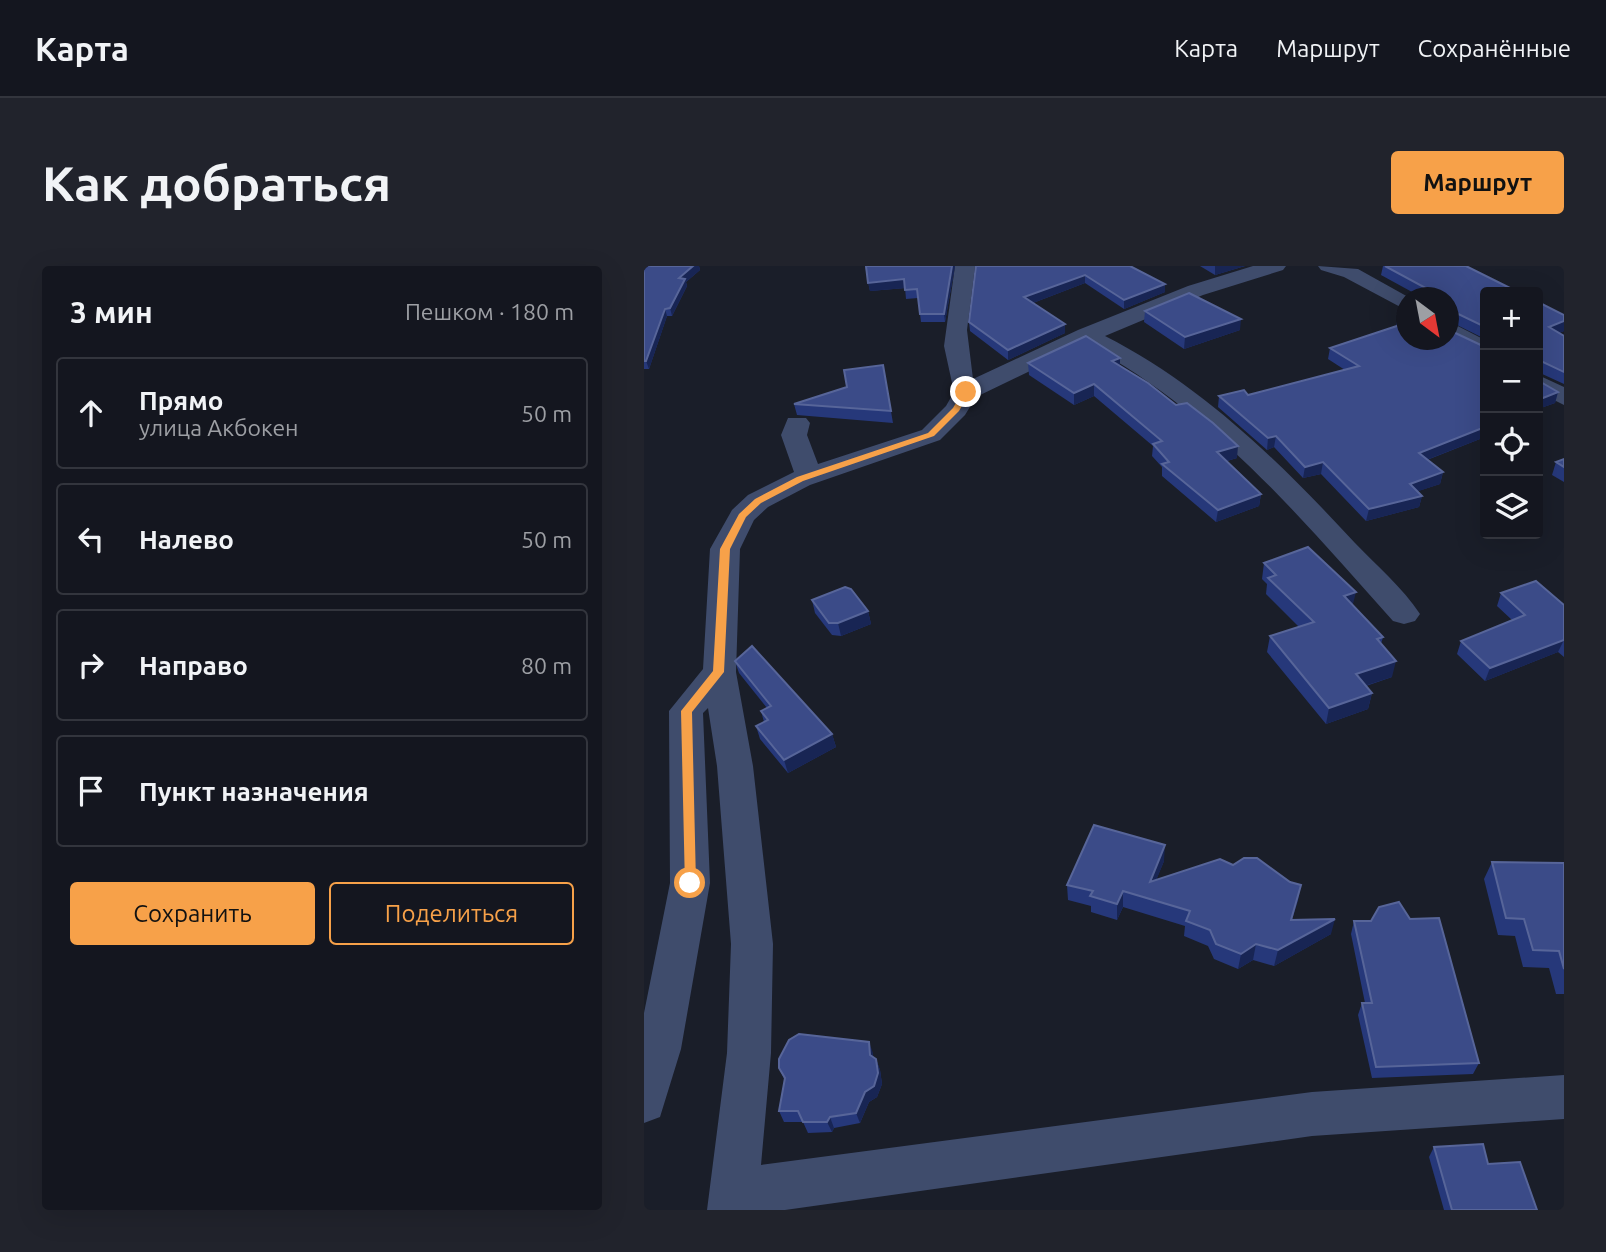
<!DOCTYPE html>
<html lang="ru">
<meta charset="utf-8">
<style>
body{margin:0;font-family:Ubuntu,sans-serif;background:#21232c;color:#f1f3f6}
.controls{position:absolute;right:21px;top:21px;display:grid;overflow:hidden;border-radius:7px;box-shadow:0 7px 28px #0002}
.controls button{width:63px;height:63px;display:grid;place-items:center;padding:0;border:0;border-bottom:2px solid #33353d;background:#14161f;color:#f1f3f6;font:35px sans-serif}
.compass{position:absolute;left:752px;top:21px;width:63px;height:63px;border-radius:50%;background:#14161f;box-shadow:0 7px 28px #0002;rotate:148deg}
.stop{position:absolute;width:21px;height:21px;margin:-16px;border:5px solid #f7a149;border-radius:50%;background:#fff}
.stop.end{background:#f7a149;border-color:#fff;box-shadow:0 2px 7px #0008}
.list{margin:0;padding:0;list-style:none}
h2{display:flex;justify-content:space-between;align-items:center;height:91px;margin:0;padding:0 28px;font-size:30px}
h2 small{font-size:23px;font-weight:400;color:#9d9fa4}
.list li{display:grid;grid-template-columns:46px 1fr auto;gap:21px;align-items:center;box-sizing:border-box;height:112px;margin:0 14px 14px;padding:0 14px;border:2px solid #33353d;border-radius:7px}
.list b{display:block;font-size:26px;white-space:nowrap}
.list p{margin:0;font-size:23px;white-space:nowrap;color:#9d9fa4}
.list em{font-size:23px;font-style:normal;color:#9d9fa4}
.actions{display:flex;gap:14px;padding:21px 28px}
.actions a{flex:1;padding:16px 0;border:2px solid #f7a149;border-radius:7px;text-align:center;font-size:24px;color:#f7a149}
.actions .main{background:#f7a149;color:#111}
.icon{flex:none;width:38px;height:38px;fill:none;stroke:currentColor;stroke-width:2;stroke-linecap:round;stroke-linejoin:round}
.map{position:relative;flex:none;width:920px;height:944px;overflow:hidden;border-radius:7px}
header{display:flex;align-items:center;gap:42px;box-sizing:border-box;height:98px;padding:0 35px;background:#14161f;border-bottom:2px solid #33353d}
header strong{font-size:33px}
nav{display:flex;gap:38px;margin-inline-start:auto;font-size:24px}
.intro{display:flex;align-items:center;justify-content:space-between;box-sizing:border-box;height:168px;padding:0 42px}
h1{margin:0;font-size:49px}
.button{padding:18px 32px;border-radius:7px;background:#f7a149;color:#111;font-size:24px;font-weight:700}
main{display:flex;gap:42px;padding:0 42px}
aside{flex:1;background:#14161f;border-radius:7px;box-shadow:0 7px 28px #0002}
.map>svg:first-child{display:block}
</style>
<header>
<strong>Карта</strong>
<nav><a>Карта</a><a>Маршрут</a><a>Сохранённые</a></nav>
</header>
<div class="intro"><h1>Как добраться</h1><a class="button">Маршрут</a></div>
<main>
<aside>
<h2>3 мин<small>Пешком · 180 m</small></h2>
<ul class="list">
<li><svg class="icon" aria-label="ahead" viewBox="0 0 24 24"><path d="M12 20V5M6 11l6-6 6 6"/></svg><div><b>Прямо</b><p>улица Акбокен</p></div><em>50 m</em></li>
<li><svg class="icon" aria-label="left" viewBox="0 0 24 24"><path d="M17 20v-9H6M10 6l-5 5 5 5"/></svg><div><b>Налево</b></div><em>50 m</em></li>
<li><svg class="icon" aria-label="right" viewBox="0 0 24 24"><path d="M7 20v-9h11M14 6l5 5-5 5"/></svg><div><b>Направо</b></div><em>80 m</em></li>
<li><svg class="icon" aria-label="arrive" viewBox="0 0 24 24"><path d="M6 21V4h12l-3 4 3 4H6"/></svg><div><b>Пункт назначения</b></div></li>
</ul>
<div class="actions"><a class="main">Сохранить</a><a>Поделиться</a></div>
</aside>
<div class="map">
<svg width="920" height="944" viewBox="0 0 920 944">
<rect width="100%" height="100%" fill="#1a1e29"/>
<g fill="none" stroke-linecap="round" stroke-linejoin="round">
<g fill="#3f4c6c" fill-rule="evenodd">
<path d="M 311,0 L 331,0 L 323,64 L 329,113 L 434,64 L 544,20 L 609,0 L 642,0 L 639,4 L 559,29 L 461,70 C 559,120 636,196 711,277 C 732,299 759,322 776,348 L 771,355 L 760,358 L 749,355 C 656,251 567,144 442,78 L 332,131 L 321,149 L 296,174 L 166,219 L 124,241 L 110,254 L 96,283 L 92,406 L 109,500 L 129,678 L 127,787 L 117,899 L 668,826 L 920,809 L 920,853 L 668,870 L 141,944 L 63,944 L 83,787 L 87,678 L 73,500 L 64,442 L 59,447 L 66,617 L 37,783 L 16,851 L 0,857 L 0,747 L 26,617 L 25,445 L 59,403 L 66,283 L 88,244 L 104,229 L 150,206 L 137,169 L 144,152 L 162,152 L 166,157 L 163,169 L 174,198 L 278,164 L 302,140 L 310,126 L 300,80 Z"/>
<polygon points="674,0 714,3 766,32 762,32 762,44 700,11 677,4"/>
<polygon points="804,55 841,74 841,90 804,72"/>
<polygon points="894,109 920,121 920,139 894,126"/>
</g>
</g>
<g fill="#26387a">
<polygon points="0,0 55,0 56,4 42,16 43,20 28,50 23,50 5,103 0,103"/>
<polygon points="221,0 311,0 301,56 277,56 274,32 262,33 261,22 226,25"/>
<polygon points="332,0 486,0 521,18 521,26 480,43 441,17 389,37 421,58 421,67 364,94 326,65 325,56"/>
<polygon points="556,0 601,0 571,9"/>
<polygon points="739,0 822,0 841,26 841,73 805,55 805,64 841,171 783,194 799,206 796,218 774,225 778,230 775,241 722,255 677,208 659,212 630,181 623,184 574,141 575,130 604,129 701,104 684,93 686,82 752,60 755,46 762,44 762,74 804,32 779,32 737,9"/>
<polygon points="894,36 920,49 920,65 915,67 920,70 920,118 896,107 895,115 914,126 911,137 894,143"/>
<polygon points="501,45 596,64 540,83 500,56"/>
<polygon points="476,92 476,99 593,192 583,195 617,228 615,240 572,256 518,210 518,201 508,190 509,180 450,130 430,139 385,109 384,97"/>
<polygon points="239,99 249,157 153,149 150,138 203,121"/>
<polygon points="920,193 920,216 908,209 912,196"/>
<polygon points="620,297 709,339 739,371 737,378 748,411 722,420 728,427 724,443 682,458 623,386 626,370 655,361 622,328 623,318 618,313"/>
<polygon points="857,327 920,339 920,391 914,386 841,415 813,388 817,375 868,354 853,340"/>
<polygon points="168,334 224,345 227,358 197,370 188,369 171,347"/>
<polygon points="91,395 188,468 192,481 144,507 116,473 112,460 120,456 117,445 123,442 95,407"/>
<polygon points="520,595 512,614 589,599 657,619 648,654 687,668 630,700 609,694 594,703 570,693 564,680 540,670 541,660 479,641 473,654 447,646 447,640 424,634 423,619"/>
<polygon points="848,596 920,597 920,728 912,728 905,702 879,701 871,670 854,669 840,613"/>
<polygon points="710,655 835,797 829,808 728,812 714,749 718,737 721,737 707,668"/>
<polygon points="229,787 229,791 232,793 236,804 238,818 233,831 225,836 216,857 190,862 188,866 164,867 159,856 140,856 135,845 141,815 135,802"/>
<polygon points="790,881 844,898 893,944 800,944 785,891"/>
</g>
<g fill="#182554">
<polygon points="49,0 55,0 56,4 42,16 43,20 28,50 26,42 35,12"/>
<polygon points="308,0 311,0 301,56 300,48"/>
<polygon points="571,0 601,0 571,9"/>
<polygon points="441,9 441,17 381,40 380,31"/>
<polygon points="260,13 262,22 226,25 224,17"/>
<polygon points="521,18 521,26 480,43 480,34"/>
<polygon points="21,43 23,50 5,103 2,95"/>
<polygon points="597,53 596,64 540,83 541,71"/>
<polygon points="920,55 920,65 902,72 905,61"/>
<polygon points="421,58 421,67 364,94 364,84"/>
<polygon points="476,92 476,104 468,95"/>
<polygon points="450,118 450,130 430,139 430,127"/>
<polygon points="914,126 911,137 894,143 894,134"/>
<polygon points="841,161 841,171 772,198 775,187"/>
<polygon points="632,170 630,181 623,184 624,172"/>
<polygon points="594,180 593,192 572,198 573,186"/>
<polygon points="679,196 677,208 659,212 661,201"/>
<polygon points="799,206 796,218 763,229 766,218"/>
<polygon points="617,228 615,240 572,256 574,244"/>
<polygon points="778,230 775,241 722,255 725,243"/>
<polygon points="712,326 708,342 700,330"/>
<polygon points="224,345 227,358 197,370 194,357"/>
<polygon points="920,374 914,386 841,415 846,402"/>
<polygon points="752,395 748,411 708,424 712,408"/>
<polygon points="728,427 724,443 682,458 685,442"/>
<polygon points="188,468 192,481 144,507 140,494"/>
<polygon points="521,579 520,595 505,632 506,616"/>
<polygon points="657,619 654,635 643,669 647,654"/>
<polygon points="479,625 479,641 473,654 473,638"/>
<polygon points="691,653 687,668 630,700 634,684"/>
<polygon points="612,678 609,694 594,703 597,688"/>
<polygon points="225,776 229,787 230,800 226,789"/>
<polygon points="232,793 236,804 238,818 233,831 225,836 216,857 212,847"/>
<polygon points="186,851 190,862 188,866 183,856"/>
</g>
<g fill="#3b4b88" stroke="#576599" stroke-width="2">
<polygon points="0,0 49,0 35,12 41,13 26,42 21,43 2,95 0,95"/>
<polygon points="222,0 308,0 300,48 276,48 273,23 261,24 260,13 224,17"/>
<polygon points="332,0 486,0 521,18 480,34 441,9 380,31 421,58 364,84 325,56"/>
<polygon points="741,0 822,0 874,26 841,26 841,61 804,43 804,32 800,32"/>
<polygon points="545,27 597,53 541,71 501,45"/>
<polygon points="894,36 920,49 920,55 905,61 920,70 920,106 897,95 895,115 914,126 894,134"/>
<polygon points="804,43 805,64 841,81 841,161 775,187 799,206 766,218 778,230 725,243 679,196 661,201 632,170 624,172 575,130 600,124 604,129 715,100 686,82 762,57 762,74 804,74"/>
<polygon points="762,44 762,53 755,49 758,48 755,46"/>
<polygon points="442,70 476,92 468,95 504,117 532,139 543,137 569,157 594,180 573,186 617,228 574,244 518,198 525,196 509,178 518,175 450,118 430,127 384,97"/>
<polygon points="239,99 247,145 150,138 203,121 200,104"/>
<polygon points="920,193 920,201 912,196"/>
<polygon points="664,281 712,326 700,330 739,371 733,373 752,395 712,408 728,427 685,442 626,370 670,356 624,312 632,309 620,297"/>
<polygon points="892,315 920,339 920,374 846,402 817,375 881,349 857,327"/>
<polygon points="201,321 207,323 224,345 194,357 185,357 168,334"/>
<polygon points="108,380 188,468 140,494 112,460 124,454 117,445 127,440 91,395"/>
<polygon points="450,559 521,579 506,616 576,593 589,599 600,592 613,592 646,616 657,619 647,654 691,653 634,684 612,678 597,688 572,678 566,664 542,655 546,645 479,625 473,638 446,630 449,625 423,619"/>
<polygon points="848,596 920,597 920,703 915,685 889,684 880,653 862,652"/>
<polygon points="755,636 766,653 795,652 835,797 732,801 718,737 728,737 710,655 727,655 735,641"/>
<polygon points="155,768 225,776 226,789 232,793 234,807 230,820 221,826 212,847 186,851 183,856 159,856 154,845 135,845 141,812 135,802 135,793 145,774"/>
<polygon points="839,878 844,898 876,896 893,944 808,944 790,881"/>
</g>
<polygon fill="#f7a149" points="319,125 326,126 315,145 290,170 159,215 117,237 102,251 86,283 80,406 48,446 52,617 46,622 41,621 37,445 69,405 76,283 95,248 111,233 153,211 284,167 309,142"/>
</svg>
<div class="controls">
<button>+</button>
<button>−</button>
<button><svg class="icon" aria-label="locate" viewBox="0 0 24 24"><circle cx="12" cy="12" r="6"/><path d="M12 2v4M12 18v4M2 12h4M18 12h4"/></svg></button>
<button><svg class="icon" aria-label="layers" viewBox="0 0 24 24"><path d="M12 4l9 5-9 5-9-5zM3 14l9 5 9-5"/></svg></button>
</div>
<svg class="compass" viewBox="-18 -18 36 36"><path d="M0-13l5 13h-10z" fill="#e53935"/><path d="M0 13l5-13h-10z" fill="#9d9fa4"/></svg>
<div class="stop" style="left:46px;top:617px"></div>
<div class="stop end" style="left:322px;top:126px"></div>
</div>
</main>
